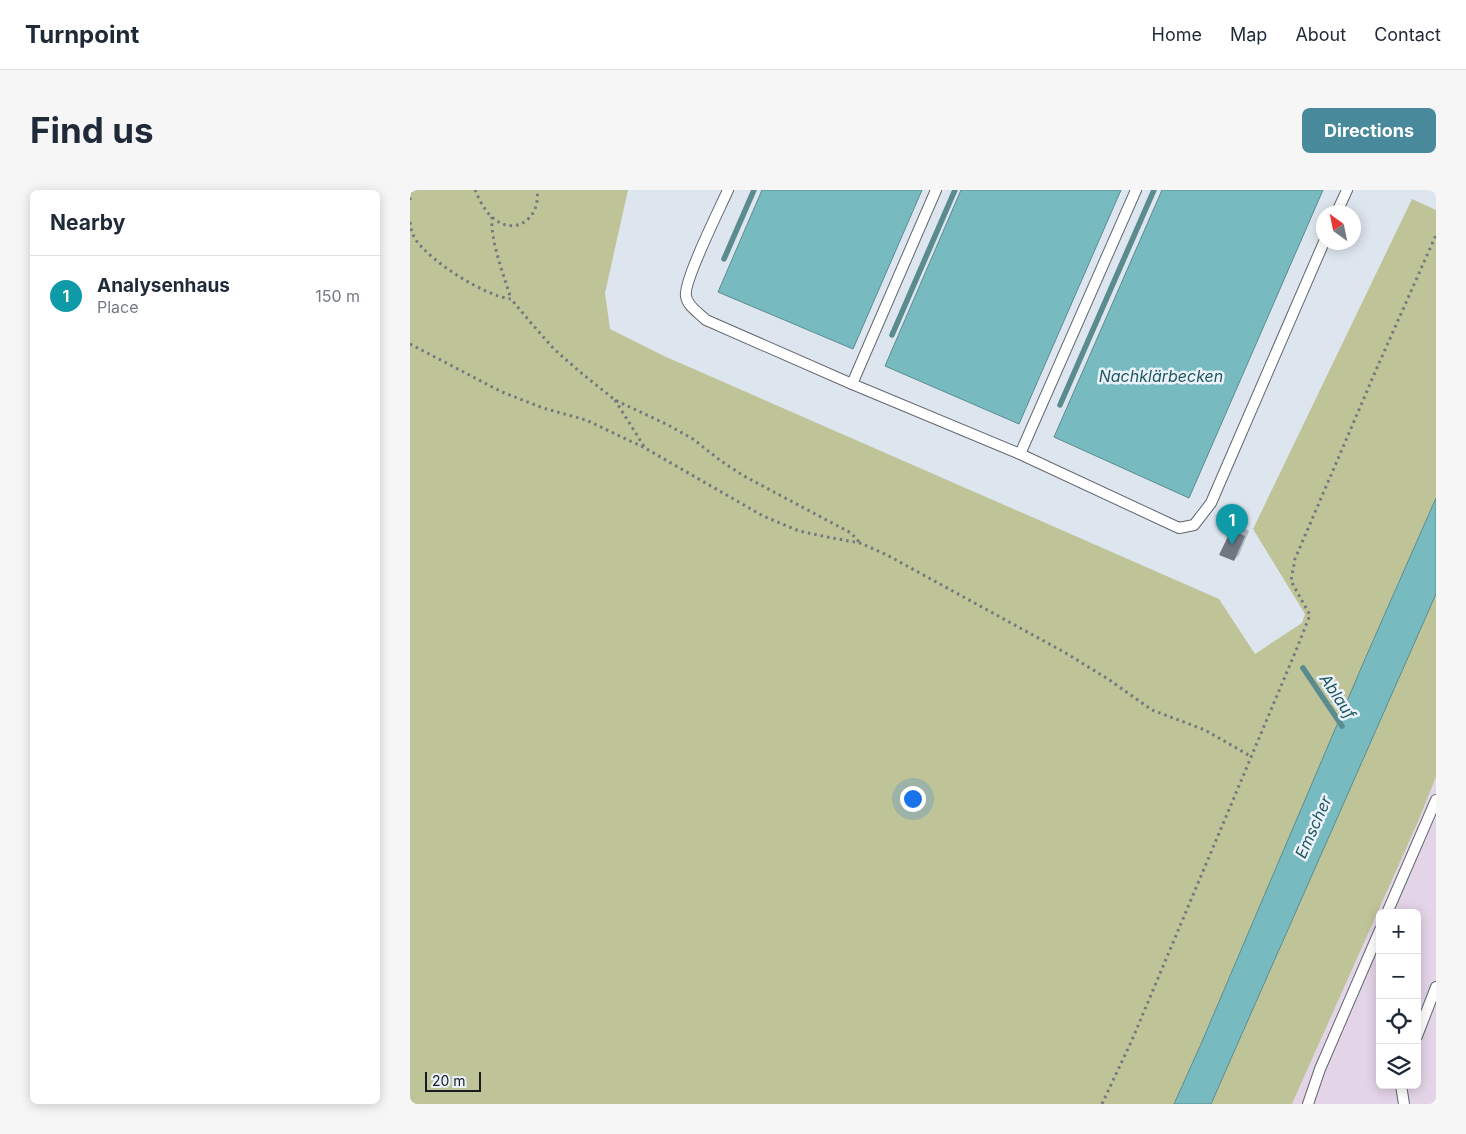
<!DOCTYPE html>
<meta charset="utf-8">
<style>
body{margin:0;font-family:Inter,sans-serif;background:#f6f6f7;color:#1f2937}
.controls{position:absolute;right:15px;bottom:15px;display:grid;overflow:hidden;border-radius:8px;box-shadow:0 2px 12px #0003}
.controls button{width:45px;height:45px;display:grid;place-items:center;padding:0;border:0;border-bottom:1px solid #e0e1e3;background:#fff;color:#1f2937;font:25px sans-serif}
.compass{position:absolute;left:906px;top:15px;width:45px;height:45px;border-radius:50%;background:#fff;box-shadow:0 2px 12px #0003;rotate:327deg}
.scale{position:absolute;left:15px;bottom:12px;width:56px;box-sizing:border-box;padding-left:5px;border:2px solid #181b1e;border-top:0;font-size:14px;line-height:18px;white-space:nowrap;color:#181b1e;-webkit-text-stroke:4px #ebf2fb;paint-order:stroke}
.you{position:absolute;left:502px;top:608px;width:18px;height:18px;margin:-12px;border:4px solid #fff;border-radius:50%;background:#1a73e8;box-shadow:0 0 0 8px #1a73e833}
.badge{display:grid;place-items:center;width:32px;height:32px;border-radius:50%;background:#48899c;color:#fff;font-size:16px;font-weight:700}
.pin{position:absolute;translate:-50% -41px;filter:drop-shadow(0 1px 2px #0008)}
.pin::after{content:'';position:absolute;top:26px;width:18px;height:15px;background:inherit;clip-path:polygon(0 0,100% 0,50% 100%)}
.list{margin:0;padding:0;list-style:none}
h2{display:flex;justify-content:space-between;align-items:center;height:65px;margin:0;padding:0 20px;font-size:21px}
h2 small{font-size:16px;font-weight:400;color:#747a83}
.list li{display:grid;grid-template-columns:32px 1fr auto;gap:15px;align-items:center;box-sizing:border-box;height:80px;padding:0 20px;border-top:1px solid #e0e1e3}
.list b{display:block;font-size:19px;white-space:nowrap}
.list p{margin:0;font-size:16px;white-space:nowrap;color:#747a83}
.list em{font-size:16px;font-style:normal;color:#747a83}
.icon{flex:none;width:28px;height:28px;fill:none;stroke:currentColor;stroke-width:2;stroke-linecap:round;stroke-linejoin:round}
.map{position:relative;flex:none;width:1026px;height:914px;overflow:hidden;border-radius:8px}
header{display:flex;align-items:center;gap:30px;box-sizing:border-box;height:70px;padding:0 25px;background:#fff;border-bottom:1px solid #e0e1e3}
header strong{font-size:24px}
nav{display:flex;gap:28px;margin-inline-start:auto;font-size:18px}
.intro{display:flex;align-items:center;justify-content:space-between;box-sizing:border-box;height:120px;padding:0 30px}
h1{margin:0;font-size:35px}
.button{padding:12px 22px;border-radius:8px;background:#48899c;color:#fff;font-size:18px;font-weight:700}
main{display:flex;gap:30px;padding:0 30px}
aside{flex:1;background:#fff;border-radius:8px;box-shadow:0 2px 12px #0003}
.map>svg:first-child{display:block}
</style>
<header>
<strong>Turnpoint</strong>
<nav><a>Home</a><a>Map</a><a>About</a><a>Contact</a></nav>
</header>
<div class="intro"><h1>Find us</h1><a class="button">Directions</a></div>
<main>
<aside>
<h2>Nearby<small></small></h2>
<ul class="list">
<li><span class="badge" style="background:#0f9aa8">1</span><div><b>Analysenhaus</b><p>Place</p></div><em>150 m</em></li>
</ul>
</aside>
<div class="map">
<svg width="1026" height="914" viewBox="0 0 1026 914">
<rect width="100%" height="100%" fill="#dde5ee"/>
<path fill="#e3d4e7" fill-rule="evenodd" d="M 1026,587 L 1026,914 L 882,914 L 1007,634 ZM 970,723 L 1007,723 L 1007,895 L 970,895 Z"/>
<g fill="#bfc498">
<polygon points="0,0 218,0 195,103 200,139 254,166 809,409 845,464 892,433 895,424 843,339 1002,9 1026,20 1026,308 955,469 791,854 764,914 0,914"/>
<polygon points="1026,404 1026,587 1007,634 882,914 801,914"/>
</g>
<g fill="#77bbc0" stroke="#5a8b8f">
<polygon points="352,0 512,0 443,159 308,102"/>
<polygon points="551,0 711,0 609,234 475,176"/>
<polygon points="752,0 913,0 779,308 644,247"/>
<polygon points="1026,308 1026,404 801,914 764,914 791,854 955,469"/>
</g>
<polygon fill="#0003" points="827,335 839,341 829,365 824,370 822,340"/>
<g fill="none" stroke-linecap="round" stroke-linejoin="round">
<g stroke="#5a8b8f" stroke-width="5.5">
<polyline points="314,69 344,0"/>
<polyline points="482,145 545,0"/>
<polyline points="650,215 744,0"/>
<polyline points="893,478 932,536"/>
</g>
</g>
<polygon fill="#717780" points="821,340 835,346 824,371 809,365"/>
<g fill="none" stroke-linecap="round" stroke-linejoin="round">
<defs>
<g id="lane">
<path d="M 318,0 C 310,18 273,92 276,106 C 277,116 289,123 296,130 L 442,194 L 610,264 L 769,338 L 784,335 L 801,313 L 914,52"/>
<polyline points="927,22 937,0"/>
<polyline points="442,194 526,0"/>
<polyline points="610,264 726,0"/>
<polyline points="977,723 1026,610"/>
<polyline points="1007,846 1026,797"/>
<polyline points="991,895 994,914"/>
<polyline points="898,914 910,879 970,740"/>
</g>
</defs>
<use href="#lane" stroke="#61676f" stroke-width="12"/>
<g stroke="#73797e" stroke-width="3" stroke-dasharray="2.5 4" stroke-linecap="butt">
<path d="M 65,0 C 69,9 74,20 82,27 C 105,48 131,28 127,0"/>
<polyline points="0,10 1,0"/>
<path d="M 82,27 C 80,50 94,86 101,109"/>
<path d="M 0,32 C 1,39 2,44 6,50 C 21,72 75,106 101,109 L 121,133 L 144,159 L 170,182 L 205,210 L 258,235 L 283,249 L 311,271 L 334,286 L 441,343 L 450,353"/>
<polyline points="0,154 92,202 133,218 176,230 235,258 353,326 389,341 417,347 450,353 477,365 654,462 698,489 742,520 795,540 842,567"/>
<polyline points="205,210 235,258"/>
<polyline points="692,914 722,850 887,458 900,425 881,391 885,369 966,180 1026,45"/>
</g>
<use href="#lane" stroke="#fff" stroke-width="10"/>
</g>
<g text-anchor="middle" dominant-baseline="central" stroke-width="5" stroke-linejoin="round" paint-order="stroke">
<g font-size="16" font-style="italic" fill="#1e585d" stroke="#ebf2fb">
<text x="751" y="186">Nachklärbecken</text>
<text transform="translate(928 506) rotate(56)">Ablauf</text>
<text transform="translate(903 637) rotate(-66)">Emscher</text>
</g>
</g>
</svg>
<div class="controls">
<button>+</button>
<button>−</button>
<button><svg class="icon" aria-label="locate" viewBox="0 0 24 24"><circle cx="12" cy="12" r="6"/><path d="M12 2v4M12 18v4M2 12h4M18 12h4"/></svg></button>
<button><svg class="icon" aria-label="layers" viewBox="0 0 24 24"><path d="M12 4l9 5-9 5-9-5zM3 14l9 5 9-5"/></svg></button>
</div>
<svg class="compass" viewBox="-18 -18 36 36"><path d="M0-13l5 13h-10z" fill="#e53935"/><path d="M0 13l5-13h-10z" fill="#747a83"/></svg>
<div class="scale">20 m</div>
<div class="you"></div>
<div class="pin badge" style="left:822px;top:355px;background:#0f9aa8">1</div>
</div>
</main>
